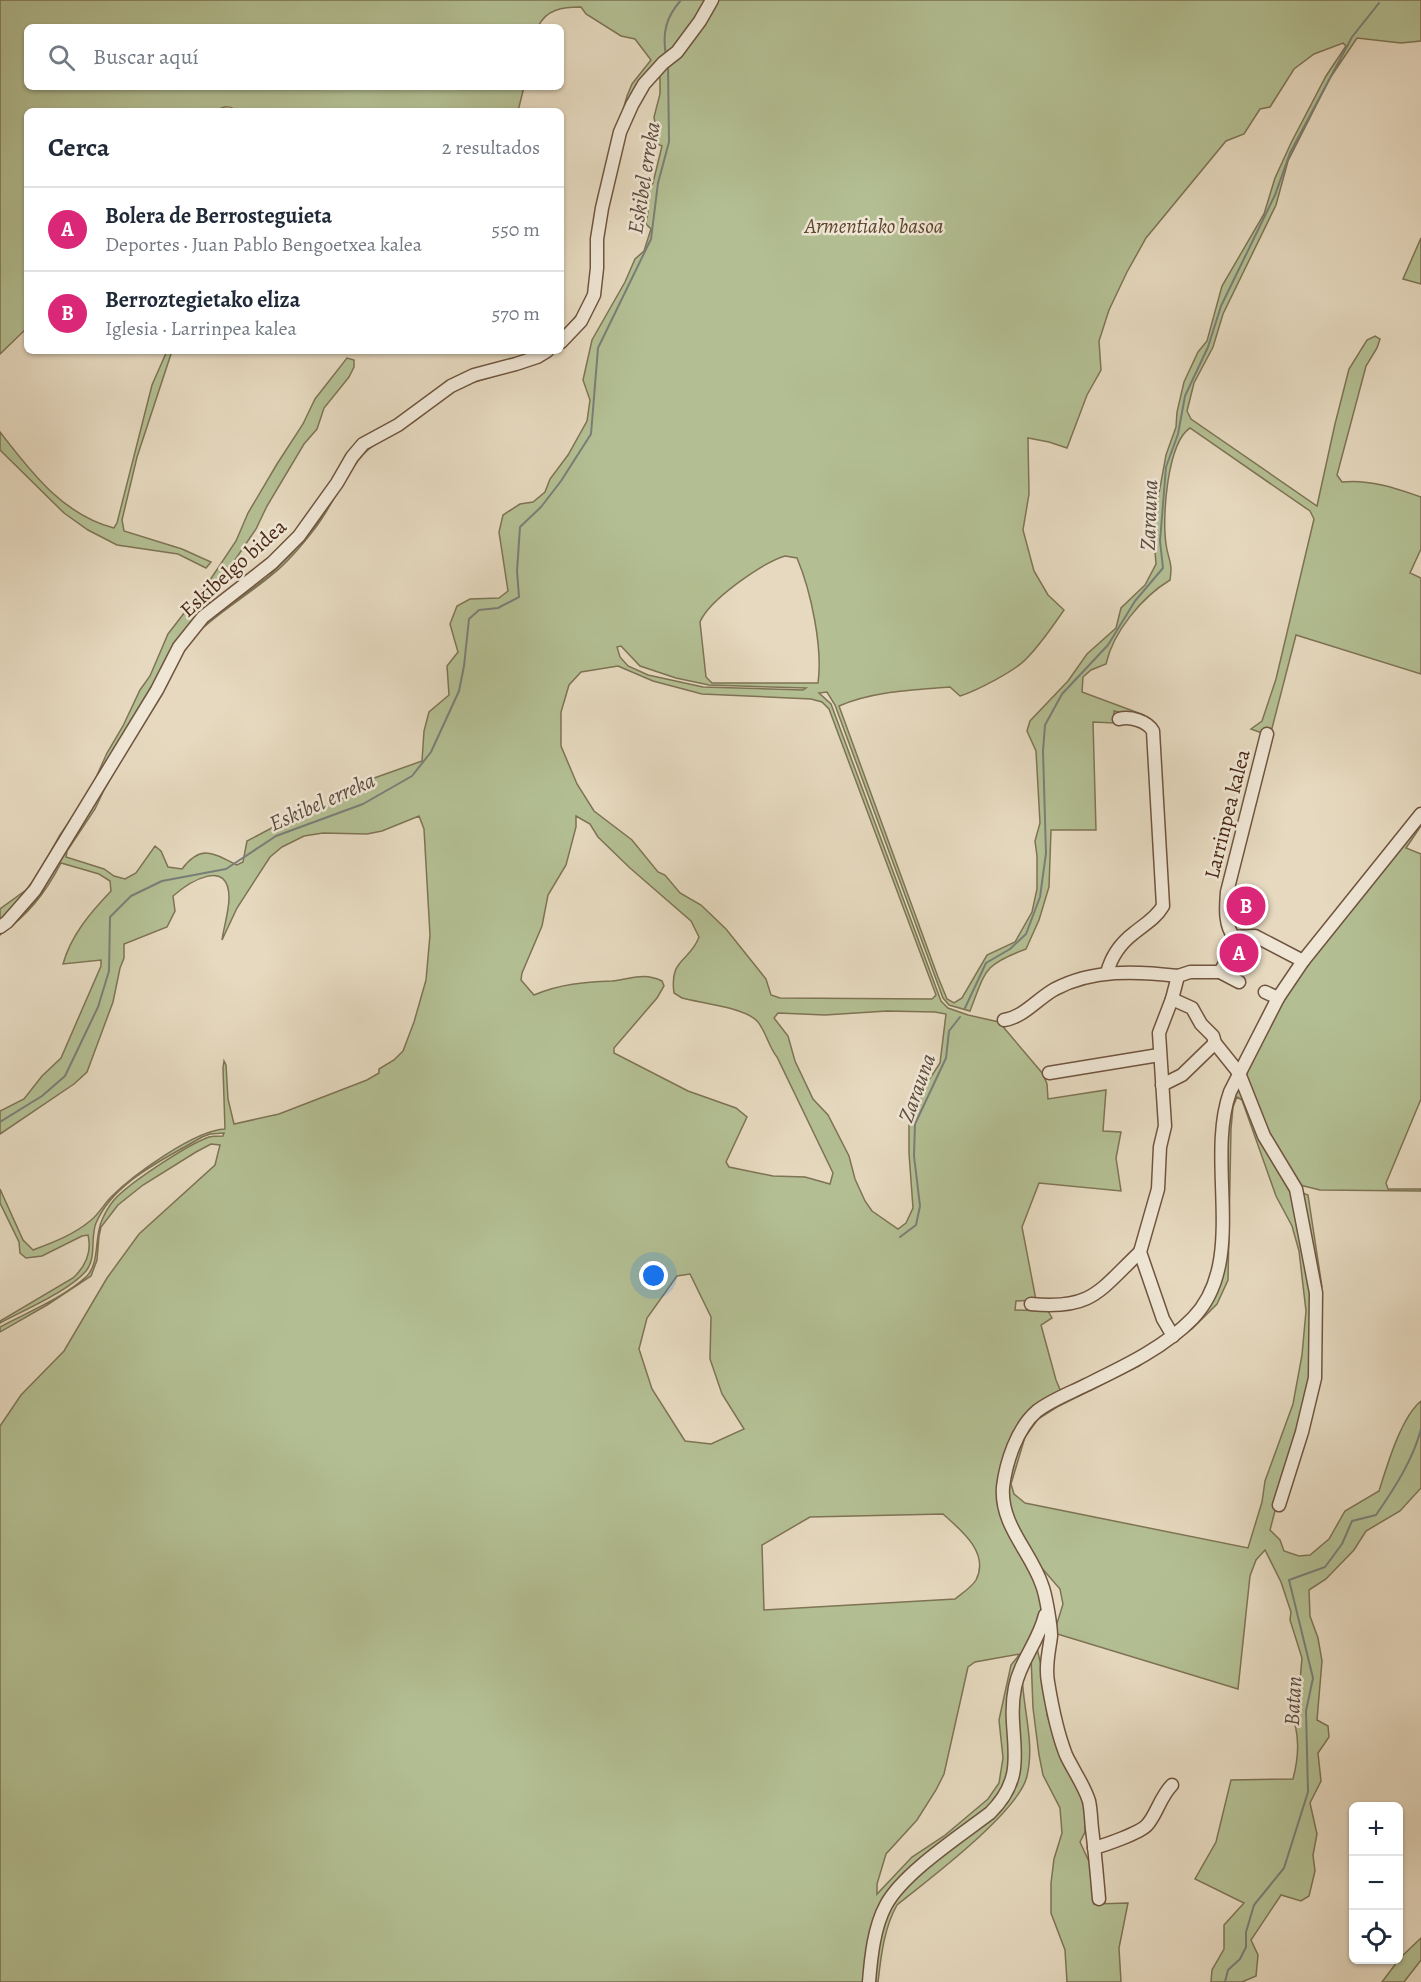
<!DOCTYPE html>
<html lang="es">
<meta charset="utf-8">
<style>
body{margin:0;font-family:Alegreya,serif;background:#f6f6f7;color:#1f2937}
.controls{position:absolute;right:18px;bottom:18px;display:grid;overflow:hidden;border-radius:9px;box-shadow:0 2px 4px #0004}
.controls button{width:54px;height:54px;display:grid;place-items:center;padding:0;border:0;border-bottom:2px solid #e0e1e3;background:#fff;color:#1f2937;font:30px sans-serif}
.you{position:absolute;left:654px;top:1276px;width:21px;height:21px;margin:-15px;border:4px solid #fff;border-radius:50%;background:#1a73e8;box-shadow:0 0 0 9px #1a73e833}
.badge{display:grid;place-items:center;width:39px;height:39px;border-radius:50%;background:#db2777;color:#fff;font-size:20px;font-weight:700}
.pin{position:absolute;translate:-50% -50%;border:3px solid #fff;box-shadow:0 2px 6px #0006}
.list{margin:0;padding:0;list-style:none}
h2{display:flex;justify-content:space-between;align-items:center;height:78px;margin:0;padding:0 24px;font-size:26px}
h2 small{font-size:20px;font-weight:400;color:#747a83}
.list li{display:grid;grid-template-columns:39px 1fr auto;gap:18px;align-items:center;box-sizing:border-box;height:84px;padding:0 24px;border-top:2px solid #e0e1e3}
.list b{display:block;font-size:22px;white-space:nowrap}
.list p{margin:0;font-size:20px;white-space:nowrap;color:#747a83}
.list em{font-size:20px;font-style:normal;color:#747a83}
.icon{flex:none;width:33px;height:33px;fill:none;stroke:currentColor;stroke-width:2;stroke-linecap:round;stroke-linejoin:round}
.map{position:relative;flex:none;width:1421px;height:1982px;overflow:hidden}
.search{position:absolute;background:#fff;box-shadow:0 2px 4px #0004;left:24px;top:24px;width:540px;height:66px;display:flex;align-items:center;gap:15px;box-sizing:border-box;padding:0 21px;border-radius:9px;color:#747a83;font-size:22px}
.panel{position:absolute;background:#fff;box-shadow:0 2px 4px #0004;left:24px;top:108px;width:540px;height:246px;border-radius:9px}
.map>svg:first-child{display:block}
</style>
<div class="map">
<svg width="1421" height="1982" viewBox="0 0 1421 1982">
<rect width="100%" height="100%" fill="#e6d9bf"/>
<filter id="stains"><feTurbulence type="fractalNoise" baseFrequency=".00333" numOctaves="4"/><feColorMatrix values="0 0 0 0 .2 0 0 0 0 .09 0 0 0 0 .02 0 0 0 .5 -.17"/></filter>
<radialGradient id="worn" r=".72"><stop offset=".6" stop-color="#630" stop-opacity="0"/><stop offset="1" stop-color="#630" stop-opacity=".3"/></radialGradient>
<g fill="#b3bf93" stroke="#7e7354" stroke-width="1.5" fill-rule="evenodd">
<path d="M 0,0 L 1421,0 L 1421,41 L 1401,43 L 1357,38 L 1330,78 L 1288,161 L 1276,205 L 1223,314 L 1213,347 L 1194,383 L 1187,411 L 1191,419 L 1317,506 L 1335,424 L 1349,369 L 1367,340 L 1375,336 L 1380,339 L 1377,348 L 1366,366 L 1337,475 L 1342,482 C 1369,479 1395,488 1421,497 L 1421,549 L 1410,573 L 1421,578 L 1421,674 L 1296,635 L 1270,736 L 1251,729 L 1262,721 L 1276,679 L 1314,519 L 1310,511 L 1190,428 C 1167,443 1162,518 1166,544 C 1168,560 1173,561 1170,580 C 1142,597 1113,632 1106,664 L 1091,670 L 1083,677 L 1082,692 L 1144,715 L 1143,718 L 1114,711 L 1114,723 L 1093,722 L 1096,830 L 1051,830 L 1049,887 L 1039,920 L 1026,949 C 983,965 986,970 970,1011 L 949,1005 L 943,998 L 835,705 L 827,692 L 819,693 L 831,704 L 941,1001 L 948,1008 L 968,1015 L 999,1022 L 1043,1074 L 1047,1084 L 1048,1099 L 1106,1090 L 1103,1131 L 1121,1132 L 1116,1158 L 1121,1191 L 1039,1183 L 1022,1227 L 1036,1300 L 1016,1301 L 1015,1310 L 1048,1311 L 1052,1318 L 1041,1325 L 1056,1380 L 1061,1392 C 1049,1399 1032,1406 1024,1417 C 1010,1436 994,1485 1000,1508 C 1002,1514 1005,1520 1008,1525 C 1019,1549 1037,1573 1041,1600 C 1045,1632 1016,1654 1011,1684 C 1004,1730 1025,1761 994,1802 C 963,1831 903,1865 883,1901 C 870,1925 868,1955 865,1982 L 0,1982 L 0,1426 L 21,1395 L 64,1351 L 107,1278 L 139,1234 L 215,1165 L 220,1145 L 211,1144 L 196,1152 L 143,1185 L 118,1205 L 101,1227 L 99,1236 L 97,1260 L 91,1276 L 47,1305 L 0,1332 L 0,1327 C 28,1312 63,1298 87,1276 C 100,1262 94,1237 102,1220 C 105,1213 109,1206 114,1200 C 129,1183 187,1145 209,1137 C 214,1136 218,1136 223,1136 L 224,1133 L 210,1134 L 202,1137 C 165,1159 114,1181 96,1223 C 90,1238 97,1257 86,1271 C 69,1291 24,1310 0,1323 L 0,1321 L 73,1278 C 86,1266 92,1252 88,1235 L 82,1236 L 42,1256 L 26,1258 L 20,1253 L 19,1242 L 0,1203 L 0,1189 L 23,1240 L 33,1250 C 54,1242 73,1235 90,1221 C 99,1214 104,1204 111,1197 C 133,1175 195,1130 225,1129 L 223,1068 L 224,1061 L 226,1065 L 228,1099 L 234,1124 L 279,1114 L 367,1080 L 379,1073 L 379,1069 L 394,1060 L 403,1051 L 414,1022 L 426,980 L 430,935 L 424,829 L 419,816 L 382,831 L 367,834 L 323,833 L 304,836 L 282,847 L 270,857 L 237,908 L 222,940 C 224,926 229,911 229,898 C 229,857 189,882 173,896 L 175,911 L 167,927 L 124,944 L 124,958 L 120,968 L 113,1002 L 87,1072 L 74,1084 L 0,1134 L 0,1111 L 24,1099 L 42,1076 L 61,1058 L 101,966 L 101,960 L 63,964 C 71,935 91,912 111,891 L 110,881 L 99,874 L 61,863 C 45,894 28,915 0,935 L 0,933 L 25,913 L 40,896 L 69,838 L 90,808 L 137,731 L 162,690 L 185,645 L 208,621 L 269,576 L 292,553 L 316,525 L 363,452 L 377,441 L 413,419 L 453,388 L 472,380 L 529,363 L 553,351 L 558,351 C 531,369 499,373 469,384 C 446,392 428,412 409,425 C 397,433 384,438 373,446 C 351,461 333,505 316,527 C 303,544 289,561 273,574 C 246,597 215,614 191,639 L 104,790 L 95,809 L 67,851 L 66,857 L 104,869 L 114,876 L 125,879 L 136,873 L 155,846 L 161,851 L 168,867 L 182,869 C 201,844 213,853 237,865 L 243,862 L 247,841 L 315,805 L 334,804 L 353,792 L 363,782 L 422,761 L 424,731 L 429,712 L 449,695 L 447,666 L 458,652 L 450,624 L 457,606 L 470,599 L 499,598 L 508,591 L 499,532 L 503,515 L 520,504 L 533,502 L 545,492 L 550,479 L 568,455 L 587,421 L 590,400 L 583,380 L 592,340 L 625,282 L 635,259 L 644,251 L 651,229 L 646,224 L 648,211 L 645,197 L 653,183 L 662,146 L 653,142 L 655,123 L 654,117 L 660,94 L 660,78 L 656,77 L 653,79 C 624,118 612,171 605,218 C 600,255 607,298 581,330 C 575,336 568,343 561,349 L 561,345 C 604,308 596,284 602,234 C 607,184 626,99 665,66 L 662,62 C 630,90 619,131 608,171 C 604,189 599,206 597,225 C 591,267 603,308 561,337 L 561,333 L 584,307 L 590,292 L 592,275 L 592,244 L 598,197 L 627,96 L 632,84 L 651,60 L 635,39 L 621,36 L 586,14 L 581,7 C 563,7 546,9 538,27 L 27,27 L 27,87 L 524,87 L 518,111 L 239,111 C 230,106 225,105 216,111 L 27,111 L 27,328 L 0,354 ZM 1343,43 L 1346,46 L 1326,76 L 1291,143 L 1275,178 L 1264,214 L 1222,286 L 1207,341 L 1198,352 L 1184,382 L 1177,412 L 1176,427 L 1166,455 L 1153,526 L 1156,564 L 1145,585 L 1121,608 L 1116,628 L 1087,654 L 1068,681 L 1030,721 L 1027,731 L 1036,751 L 1040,823 L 1035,841 L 1037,856 L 1037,889 L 1032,912 L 1015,942 L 987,955 L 962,998 L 954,1003 L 947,999 L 938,977 L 839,706 C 872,691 914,690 950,687 L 960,696 C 976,691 1015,671 1026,659 C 1041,644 1052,627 1064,610 L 1048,595 L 1034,571 L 1023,530 L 1029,494 L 1028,438 L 1049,442 L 1067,448 L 1087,395 L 1101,370 L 1099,341 L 1109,310 L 1127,272 L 1146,238 L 1226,141 L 1244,134 L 1260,109 L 1270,107 L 1294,69 L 1314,54 ZM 785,556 L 797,558 C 811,591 823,648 818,683 L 712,683 L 706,677 L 700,622 C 709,600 762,563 785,556 ZM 621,646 L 640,666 L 676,678 L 709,685 L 806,688 L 803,690 L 703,687 L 648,675 L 628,666 L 620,657 L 617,647 ZM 618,666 L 653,681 L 702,694 L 811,699 L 822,702 L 829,709 L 936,995 L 932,999 L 780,998 L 771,995 L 766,979 L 726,929 L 701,905 L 680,893 L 665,875 L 658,872 L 632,840 L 594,811 L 577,784 L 561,746 L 561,712 L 569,685 L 581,672 ZM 576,816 L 590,824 L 598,837 L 630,868 L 691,921 L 699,937 C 690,962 669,958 674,993 L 682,998 C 700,1003 742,1007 756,1020 C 765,1028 768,1046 777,1057 L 833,1173 L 830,1184 L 805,1177 L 773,1176 L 729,1167 L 726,1162 L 747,1117 L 736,1108 L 688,1091 L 614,1053 L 614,1048 L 657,998 L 664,986 L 662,981 C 644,972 631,979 612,981 C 584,982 560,984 534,995 L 521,980 L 522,973 L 542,926 L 548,895 L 566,865 L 576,827 ZM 887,1011 L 935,1012 L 946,1014 L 940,1063 L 927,1083 L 909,1125 L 909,1153 L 913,1208 L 906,1223 L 898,1229 L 872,1211 L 865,1201 L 855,1179 L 849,1156 L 828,1115 L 813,1099 L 795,1061 L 788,1036 L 774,1018 L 778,1013 L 825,1015 ZM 690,1274 L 711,1317 L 710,1359 L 722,1394 L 744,1429 L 711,1444 L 685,1441 L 652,1389 L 639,1349 L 647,1318 L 677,1276 ZM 943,1514 C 961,1530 990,1553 976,1580 C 972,1587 961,1594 955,1599 L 764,1610 L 762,1545 L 810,1517 ZM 1020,1654 L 1011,1665 L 999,1720 L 1003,1758 L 999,1783 L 988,1799 L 944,1836 L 912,1857 L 877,1894 L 877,1884 L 886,1854 L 917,1820 L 936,1790 L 944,1774 L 968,1667 L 975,1662 Z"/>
<polygon points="1421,238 1421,284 1403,279"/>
<path d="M 167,351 L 172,351 L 137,457 L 122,520 L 124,531 L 182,549 L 211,562 L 206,568 L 178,554 L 117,545 L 88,530 L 64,513 L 0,450 L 0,432 C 31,472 63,515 114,528 L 117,523 L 152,385 Z"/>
<path d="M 534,351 L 540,351 L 530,357 L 480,372 L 452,384 L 414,413 L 376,435 L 358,450 L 312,522 L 293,545 L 256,580 L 200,621 L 185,636 L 134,727 L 65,836 L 45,880 L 37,892 L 0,926 L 0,909 L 26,890 L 37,876 L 60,835 L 89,793 L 107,753 L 123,726 L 140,690 L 150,676 L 168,634 L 212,577 L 236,541 L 248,513 L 277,464 L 303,424 L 315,399 L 347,358 L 354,360 L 354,367 L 349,377 L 324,408 L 317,429 L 304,444 L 267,506 L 256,529 L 214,591 L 209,601 L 210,606 C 255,588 299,538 324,498 C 335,479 345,456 362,441 C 375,431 391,424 405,415 C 422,403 438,387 456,377 C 481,365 510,364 534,351 Z"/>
<polygon points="1421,822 1421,826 1406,848 1421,854 1421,1099 1386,1183 1388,1189 1421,1189 1421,1191 1320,1190 1296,1184 1275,1152 1244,1071 1286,990"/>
<path d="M 1240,1083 L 1293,1191 L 1313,1291 L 1310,1377 L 1270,1530 L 1280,1540 L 1284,1551 L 1299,1556 L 1310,1555 L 1329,1539 L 1345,1511 L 1379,1491 C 1387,1466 1401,1417 1421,1401 L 1421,1488 L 1400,1511 L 1366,1531 L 1354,1550 L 1326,1579 L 1309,1590 L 1310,1616 L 1318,1638 L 1322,1661 L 1317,1720 L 1328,1726 L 1329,1737 L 1318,1753 L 1321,1781 L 1310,1803 L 1317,1834 L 1313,1855 L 1315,1871 L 1309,1896 L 1301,1901 L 1281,1895 L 1251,1940 L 1258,1955 L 1256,1976 L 1242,1982 L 1211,1982 L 1212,1970 L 1224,1949 L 1224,1925 L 1244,1903 L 1195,1879 L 1216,1842 L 1231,1780 L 1293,1779 C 1299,1756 1300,1735 1291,1712 L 1299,1692 L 1302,1658 L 1290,1620 L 1291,1612 L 1281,1582 L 1265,1550 L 1256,1560 L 1250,1576 L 1238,1689 L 1054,1633 L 1063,1604 L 1060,1589 L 1034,1559 L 1009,1508 L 1006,1493 L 1010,1470 L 1023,1434 L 1049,1407 L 1137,1362 L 1215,1294 L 1224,1138 L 1229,1105 ZM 1237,1097 L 1242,1100 L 1276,1196 L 1292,1226 L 1299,1251 L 1306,1311 L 1302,1355 L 1293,1404 L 1265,1481 L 1262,1502 L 1248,1548 L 1025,1503 L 1014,1494 L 1011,1484 L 1025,1437 L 1038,1419 L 1057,1407 L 1139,1366 L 1192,1329 L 1217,1304 L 1228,1280 L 1231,1129 L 1233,1107 Z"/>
<polygon points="1300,1192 1308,1195 1322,1287 1319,1288"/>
<polygon points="1037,1648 1044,1679 1047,1715 1062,1760 1086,1805 1085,1832 1080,1842 1092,1868 1094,1904 1128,1903 1119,1948 1121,1982 1067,1982 1065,1950 1051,1913 1051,1883 1054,1859 1062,1833 1060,1808 1043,1775 1039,1755 1033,1708 1031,1656"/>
<path d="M 1022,1675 C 1023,1709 1035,1743 1027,1776 C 1019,1812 928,1880 897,1905 C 884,1928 881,1956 878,1982 L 873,1982 L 881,1929 L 899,1891 L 1004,1806 L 1017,1701 Z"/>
<polygon points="1421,1938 1421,1960 1404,1982 1382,1982 1400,1958"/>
</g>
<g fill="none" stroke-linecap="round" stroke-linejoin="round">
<g stroke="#7a7e78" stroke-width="2">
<path d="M 666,55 C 662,33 666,17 681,0"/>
<polyline points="965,1008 986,963 1010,949 1026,934 1040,897 1046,853 1043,751 1045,725 1062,694 1108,645 1135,601 1163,568 1160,541 1166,467 1178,434 1185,396 1208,347 1221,306 1275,195 1290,153 1352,37 1379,3"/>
<polyline points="0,1122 42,1096 65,1076 98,1007 109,971 110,917 131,896 162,881 226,869 276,836 363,804 412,776 431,752 459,691 464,666 469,619 479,610 498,608 519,597 517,571 520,527 541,507 561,481 591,434 598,348 651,239 658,183 669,142 668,66"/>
<polyline points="900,1237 916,1225 920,1206 914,1156 915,1124 946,1058 949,1031 960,1017"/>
<path d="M 1225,1982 L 1228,1970 L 1240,1959 L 1246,1947 L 1246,1932 L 1254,1905 L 1284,1868 L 1308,1792 L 1306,1711 L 1313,1678 L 1289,1580 L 1325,1567 L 1342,1544 L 1352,1521 L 1376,1515 C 1394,1489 1413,1460 1421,1429"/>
</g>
<defs>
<g id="minor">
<polyline points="561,342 581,321 594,295 597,268 597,239 602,208 620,132 632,105 644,84 663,63 677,52 700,21 712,0"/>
<polyline points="0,927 7,922 35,890 157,690 179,647 203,617 272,563 299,536 337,483 352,457 363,444 398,425 451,386 474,375 516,364 537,357 547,351"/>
<path d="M 1234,937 C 1224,925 1226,906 1227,892 L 1267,734"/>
<polyline points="1220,972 1239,982"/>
<path d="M 1107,973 C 1111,957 1121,943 1134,933 C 1145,924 1156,918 1163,906 L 1153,731 C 1147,721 1130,716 1119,719"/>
<polyline points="1265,992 1278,998"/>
<polyline points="1172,999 1192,1008 1201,1024 1213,1036 1215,1043 1239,1073 1264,1136 1296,1189 1316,1293 1315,1378 1302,1432 1279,1505"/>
<path d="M 1004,1020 C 1024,1017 1037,999 1055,989 C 1093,969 1136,971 1178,976"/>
<polyline points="1049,1073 1159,1055"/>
<polyline points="1162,1085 1182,1075 1215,1043"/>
<path d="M 1031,1304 C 1092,1310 1099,1291 1140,1252"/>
<polyline points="1173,1336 1163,1319 1140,1252 1158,1189 1160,1147 1165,1126 1159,1033 1172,999 1178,976 1190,972 1220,972 1228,958 1234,937 1255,936 1303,961"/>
<path d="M 1094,1848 C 1105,1845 1140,1833 1147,1825 C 1157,1814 1160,1797 1172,1785"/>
<path d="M 1099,1899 C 1097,1876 1095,1852 1092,1829 C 1091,1820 1091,1810 1089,1801 C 1084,1785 1073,1770 1066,1755 C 1057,1732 1052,1707 1048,1682 C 1045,1666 1049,1652 1051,1636 C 1051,1626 1046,1595 1042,1585 C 1031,1552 1000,1525 1003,1487 C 1006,1462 1017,1428 1037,1411 C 1051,1400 1070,1393 1086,1385 C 1123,1367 1164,1348 1193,1318 C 1248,1261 1205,1162 1230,1092 L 1278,998 L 1303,961 L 1421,814"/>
<path d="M 869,1982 C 871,1957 874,1927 886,1905 C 903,1873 960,1836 990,1813 C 1033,1771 1005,1736 1015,1687 C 1020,1661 1039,1641 1045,1615"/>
</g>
</defs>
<use href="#minor" stroke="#70543f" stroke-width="15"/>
<use href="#minor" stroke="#efe6d5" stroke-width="12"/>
</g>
<g text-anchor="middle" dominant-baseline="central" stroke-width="5" stroke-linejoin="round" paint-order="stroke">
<g font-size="21" font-style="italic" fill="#5e452d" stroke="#efe6d5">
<text x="874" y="226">Armentiako basoa</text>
</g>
<g font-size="21" fill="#492714" stroke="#efe6d5">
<text transform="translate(233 568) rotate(-42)">Eskibelgo bidea</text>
<text transform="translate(1227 814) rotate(-76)">Larrinpea kalea</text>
</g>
<g font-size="22" font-style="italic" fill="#5d4b3e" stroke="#efe6d5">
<text transform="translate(644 178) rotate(-81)">Eskibel erreka</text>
<text transform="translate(1149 515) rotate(-88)">Zarauna</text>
<text transform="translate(322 802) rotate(-24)">Eskibel erreka</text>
<text transform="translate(917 1088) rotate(-70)">Zarauna</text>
<text transform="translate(1293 1701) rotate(-87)">Batan</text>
</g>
</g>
<rect width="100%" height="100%" filter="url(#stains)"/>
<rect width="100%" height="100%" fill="url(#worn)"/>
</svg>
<div class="controls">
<button>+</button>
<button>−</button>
<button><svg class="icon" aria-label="locate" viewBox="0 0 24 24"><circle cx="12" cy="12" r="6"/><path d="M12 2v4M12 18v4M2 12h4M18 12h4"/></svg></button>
</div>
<div class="you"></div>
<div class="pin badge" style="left:1239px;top:953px">A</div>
<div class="pin badge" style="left:1246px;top:906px">B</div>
<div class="search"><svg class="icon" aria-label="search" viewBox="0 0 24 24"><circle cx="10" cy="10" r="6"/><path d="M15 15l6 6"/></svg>Buscar aquí</div>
<section class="panel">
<h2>Cerca<small>2 resultados</small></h2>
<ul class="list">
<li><span class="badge">A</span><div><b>Bolera de Berrosteguieta</b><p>Deportes · Juan Pablo Bengoetxea kalea</p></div><em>550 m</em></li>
<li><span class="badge">B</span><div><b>Berroztegietako eliza</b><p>Iglesia · Larrinpea kalea</p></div><em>570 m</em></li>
</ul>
</section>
</div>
